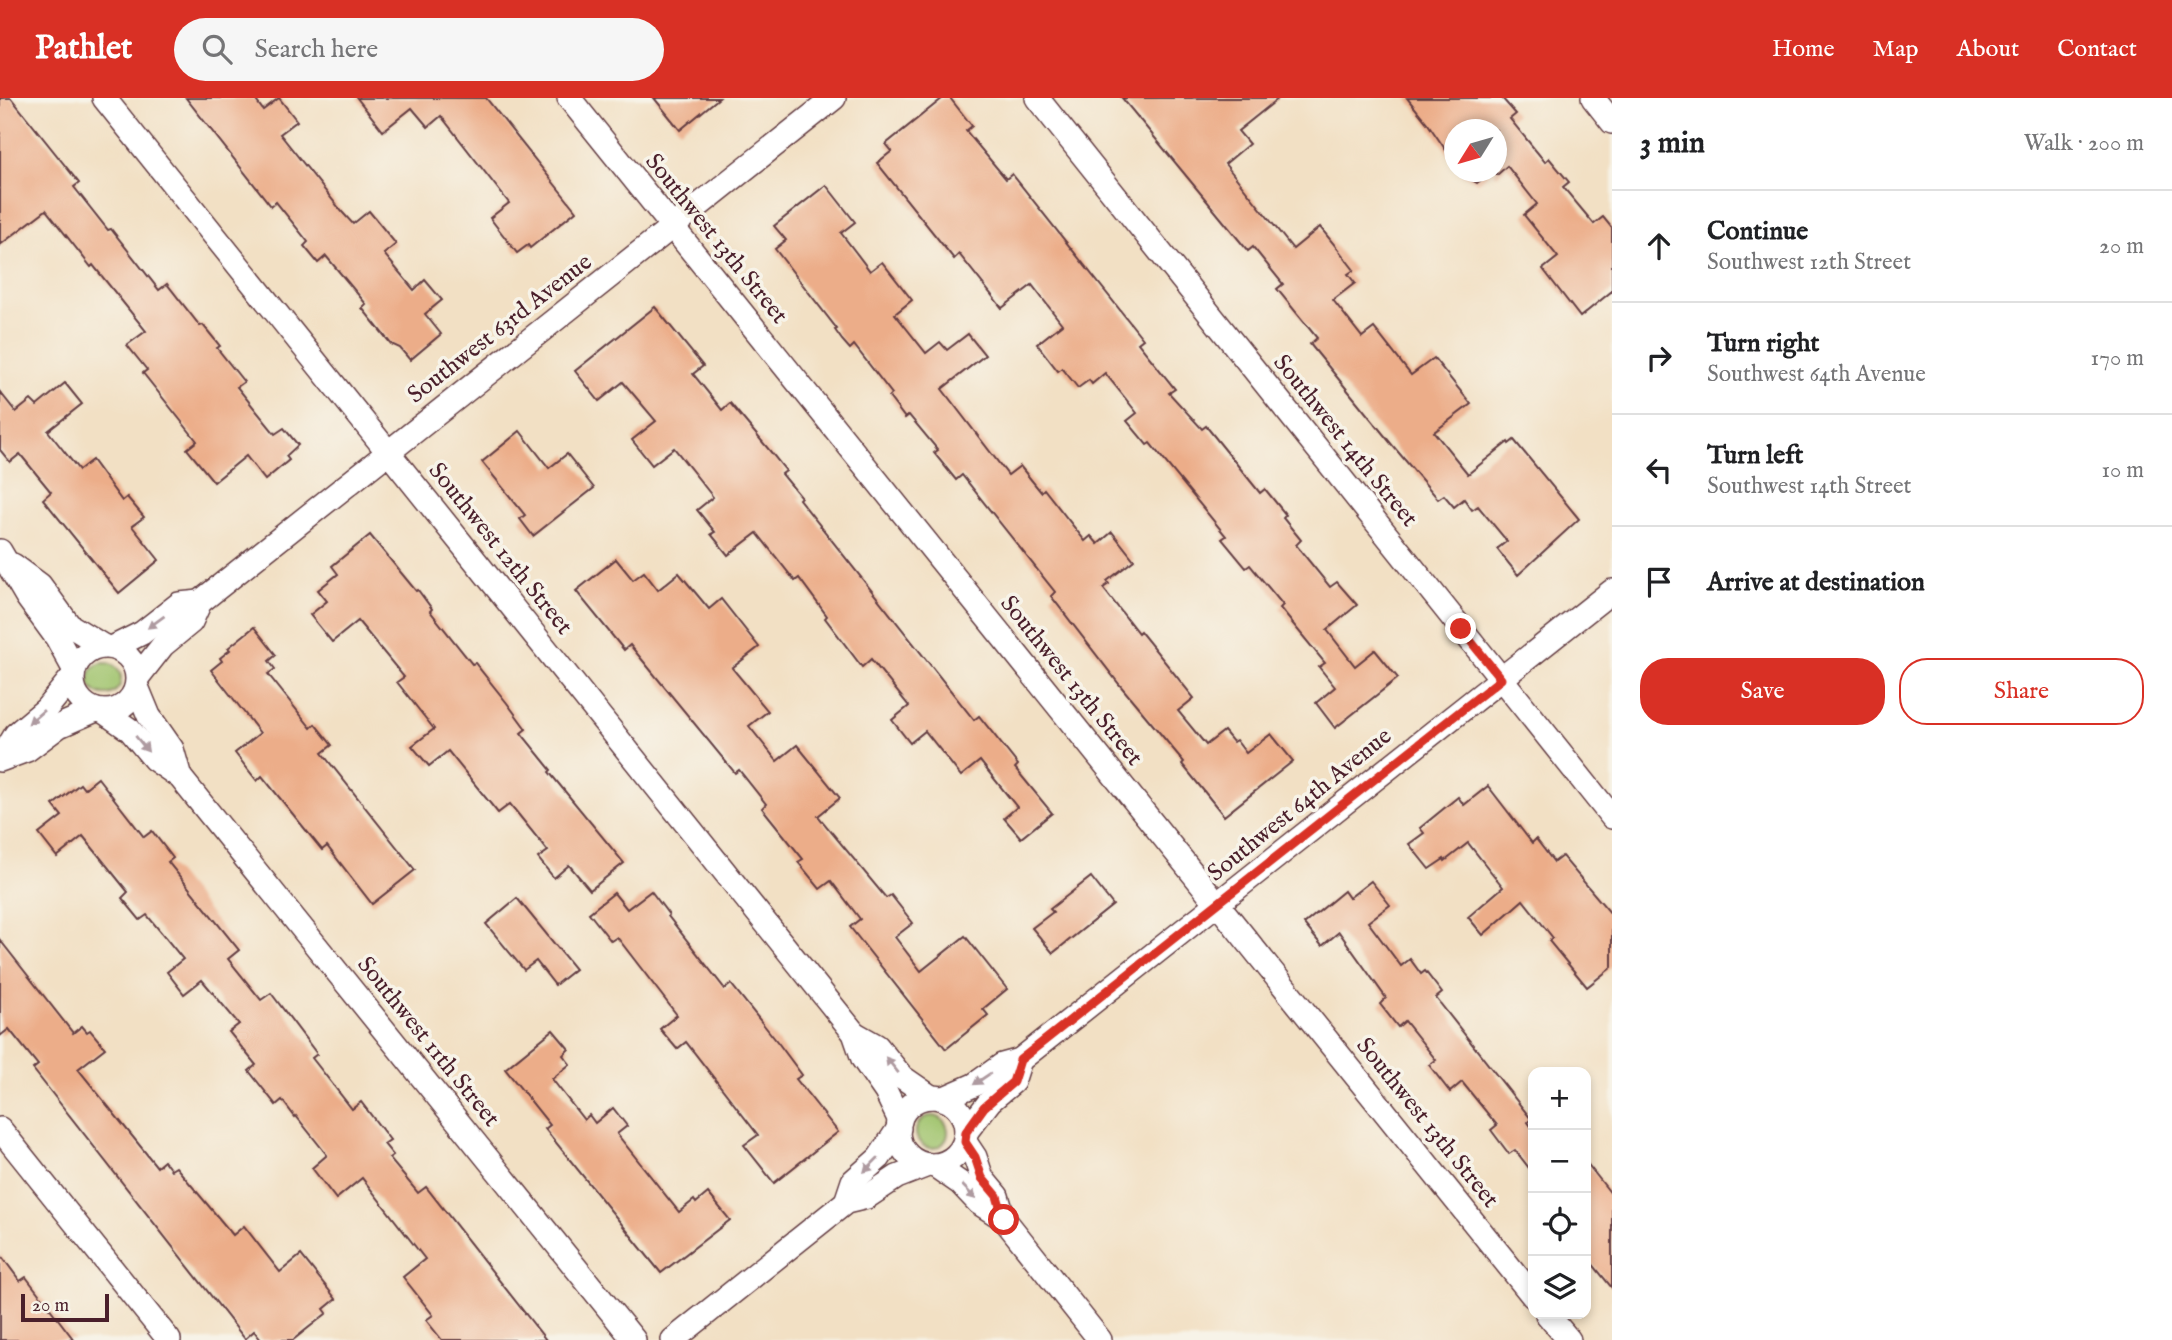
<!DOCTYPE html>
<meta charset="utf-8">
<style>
body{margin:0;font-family:"IM FELL English",serif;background:#f6f6f6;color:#202124}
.controls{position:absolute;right:21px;bottom:21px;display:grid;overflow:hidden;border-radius:14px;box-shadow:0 4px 10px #0003}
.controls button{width:63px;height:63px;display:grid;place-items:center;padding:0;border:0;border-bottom:2px solid #e0e0e0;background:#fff;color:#202124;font:35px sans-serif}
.compass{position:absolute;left:1444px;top:21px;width:63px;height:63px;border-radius:50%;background:#fff;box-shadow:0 4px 10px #0003;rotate:233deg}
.scale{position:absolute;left:21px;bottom:18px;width:88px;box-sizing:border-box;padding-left:7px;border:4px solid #4a1f2b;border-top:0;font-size:19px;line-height:24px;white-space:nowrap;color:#4a1f2b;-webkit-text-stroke:5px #f7f3e8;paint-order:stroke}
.stop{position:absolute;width:21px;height:21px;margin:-16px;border:5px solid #d93025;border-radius:50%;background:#fff}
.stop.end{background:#d93025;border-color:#fff;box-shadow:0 2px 7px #0008}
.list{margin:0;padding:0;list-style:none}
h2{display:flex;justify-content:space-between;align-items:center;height:91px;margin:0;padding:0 28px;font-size:30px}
h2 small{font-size:23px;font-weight:400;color:#757577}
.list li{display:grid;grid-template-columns:46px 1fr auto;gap:21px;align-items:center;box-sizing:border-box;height:112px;padding:0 28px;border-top:2px solid #e0e0e0}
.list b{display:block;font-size:26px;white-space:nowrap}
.list p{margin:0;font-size:23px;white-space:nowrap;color:#757577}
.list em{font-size:23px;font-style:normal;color:#757577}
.actions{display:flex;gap:14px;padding:21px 28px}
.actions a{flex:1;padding:16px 0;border:2px solid #d93025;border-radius:28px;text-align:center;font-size:24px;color:#d93025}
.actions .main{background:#d93025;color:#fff}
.icon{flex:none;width:38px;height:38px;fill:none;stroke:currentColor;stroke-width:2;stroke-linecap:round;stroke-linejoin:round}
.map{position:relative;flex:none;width:1612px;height:1242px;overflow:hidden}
header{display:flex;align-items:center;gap:42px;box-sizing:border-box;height:98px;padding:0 35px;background:#d93025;color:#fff}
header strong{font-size:33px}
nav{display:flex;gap:38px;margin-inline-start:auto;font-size:24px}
.search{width:490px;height:63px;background:#f6f6f6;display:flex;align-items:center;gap:18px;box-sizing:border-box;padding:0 24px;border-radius:38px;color:#757577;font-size:26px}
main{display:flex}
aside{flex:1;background:#fff}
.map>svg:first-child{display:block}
</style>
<header>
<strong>Pathlet</strong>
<div class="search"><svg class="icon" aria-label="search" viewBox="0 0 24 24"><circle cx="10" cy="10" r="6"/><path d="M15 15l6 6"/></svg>Search here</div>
<nav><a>Home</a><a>Map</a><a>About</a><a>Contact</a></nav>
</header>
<main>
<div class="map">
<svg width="1612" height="1242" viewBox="0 0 1612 1242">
<rect width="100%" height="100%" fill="#f7f3e8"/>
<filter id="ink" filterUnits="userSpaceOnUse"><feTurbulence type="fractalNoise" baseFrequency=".0143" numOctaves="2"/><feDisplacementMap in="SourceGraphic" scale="14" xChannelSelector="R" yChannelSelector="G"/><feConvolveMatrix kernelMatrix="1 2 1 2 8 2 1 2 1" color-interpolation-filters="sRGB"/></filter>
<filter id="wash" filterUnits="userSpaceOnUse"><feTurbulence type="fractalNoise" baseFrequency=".00686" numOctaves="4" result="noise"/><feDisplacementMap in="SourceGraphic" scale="28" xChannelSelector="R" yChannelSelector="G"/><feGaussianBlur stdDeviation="1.57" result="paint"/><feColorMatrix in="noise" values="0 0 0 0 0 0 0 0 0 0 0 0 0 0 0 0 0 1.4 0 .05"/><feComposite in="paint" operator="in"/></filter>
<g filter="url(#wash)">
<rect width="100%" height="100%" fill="#f2e0c4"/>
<g fill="#a2c56f" stroke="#76724d" stroke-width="2">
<circle cx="105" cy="581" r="16"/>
<circle cx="932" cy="1034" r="16"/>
</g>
<g id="blocks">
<g fill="#ecad89">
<polygon points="0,0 11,0 79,85 74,89 108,132 111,131 159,192 167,186 200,228 203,227 220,248 217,250 244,284 237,289 275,336 284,330 298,347 286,358 289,362 265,382 246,358 214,384 187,351 197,343 143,275 147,272 127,247 146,233 93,167 91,169 46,112 0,147"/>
<polygon points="186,0 254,0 263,12 279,0 297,23 280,36 343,115 353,126 369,113 396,146 384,156 414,192 425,182 442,202 425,216 441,236 410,262 400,250 391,246 362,210 366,206 326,158 318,165 304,148 308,144 276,104 271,108"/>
<polygon points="357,0 486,0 576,113 530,150 528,147 517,155 490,120 509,105 441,18 428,29 412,10 383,33"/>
<polygon points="654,0 719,0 680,32"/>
<polygon points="943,0 950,0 972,28 966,33 1006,81 1012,76 1143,241 1138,245 1175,291 1169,295 1202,331 1206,328 1260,395 1265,391 1286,417 1283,420 1301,442 1296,447 1330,489 1337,484 1357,507 1327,532 1355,568 1375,552 1398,580 1335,630 1316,605 1335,589 1319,569 1325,565 1280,510 1283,507 1250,467 1246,470 1222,441 1226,438 1150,345 1147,347 1127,323 1137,315 1105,275 1092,286 1089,282 1078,290 1062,270 1058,273 1037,246 1062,226 1032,187 1002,210 959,156 954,161 877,65 892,53 886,46"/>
<polygon points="1122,0 1279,0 1238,33 1249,46 1225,66 1293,151 1320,129 1337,150 1354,172 1348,176 1355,185 1333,202 1362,239 1374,230 1411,277 1434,260 1471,306 1434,334 1468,376 1508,344 1509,346 1514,342 1579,421 1518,477 1497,451 1507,443 1478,408 1472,412 1464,401 1454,409 1444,397 1438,401 1393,348 1310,246 1317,240 1277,191 1283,186 1253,149 1248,153"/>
<polygon points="1407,0 1502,0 1516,16 1510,21 1545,64 1549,60 1569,84 1563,89 1594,126 1603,119 1612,130 1612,193 1580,219 1543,171 1558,159 1524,117 1537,106 1507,68 1497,77 1493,74 1496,74 1496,32 1454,32 1454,64 1428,26"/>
<polygon points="1459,74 1491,74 1477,85"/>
<polygon points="826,87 855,124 841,135 870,173 882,164 912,202 895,216 926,255 940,244 947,252 968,236 985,257 942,291 1008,377 1020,368 1041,394 1044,391 1085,443 1091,438 1098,446 1112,434 1134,462 1107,483 1109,486 1103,490 1138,535 1140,533 1194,600 1178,613 1206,647 1224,633 1233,644 1236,642 1246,655 1271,636 1293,663 1224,718 1182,666 1184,664 1119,586 1051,498 1055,494 962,377 956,382 934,355 938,352 909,317 905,320 889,299 892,296 854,247 850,251 842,242 835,232 837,231 775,151 786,142 774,128"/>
<polygon points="655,209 703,268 693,276 722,312 730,305 770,353 786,373 782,376 801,399 799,401 974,622 979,618 1018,667 1015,670 1052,715 1021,740 1004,720 1017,709 980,663 961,678 925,633 910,645 892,622 909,608 871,561 862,569 825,520 827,518 799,480 795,483 757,435 728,457 711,436 715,434 697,412 713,399 674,350 652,367 632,342 656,323 623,284 599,303 575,273"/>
<polygon points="65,285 82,306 48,333 79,372 92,362 122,403 127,399 144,419 132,428 159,462 119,495 43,401 51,394 20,356 10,364 0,352 0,294 16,314 31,302 37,308"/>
<polygon points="520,333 549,370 567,356 594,390 533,438 520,421 525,417 482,364"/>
<polygon points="370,437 416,493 418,492 432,511 430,513 472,566 475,565 507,605 526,631 521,635 551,672 549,674 624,765 590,792 569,767 554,780 538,760 548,753 510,706 498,715 448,653 429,668 412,648 434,631 397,584 404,579 358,523 332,544 310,517 327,503 318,492 338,476 332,468"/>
<polygon points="616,461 633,482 644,474 658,492 679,475 709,511 721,501 759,549 732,570 768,613 749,628 777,663 797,647 840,700 818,718 886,800 891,797 913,825 895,839 921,873 965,838 1007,891 983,911 988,917 946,951 850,829 860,821 831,783 820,791 798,764 803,761 762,710 766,706 739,672 735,675 630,547 624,552 576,493"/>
<polygon points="254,529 276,557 269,563 275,571 268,576 311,630 315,626 332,647 322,655 415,772 372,806 327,748 322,752 262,678 257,683 235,655 260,635 211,572 222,563 220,560 230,552 228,550"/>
<polygon points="98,680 144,739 152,733 173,760 168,764 239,852 228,861 261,902 271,895 317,956 312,960 352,1011 361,1004 390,1042 384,1046 393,1057 389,1060 418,1095 426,1089 546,1242 442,1242 426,1222 433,1217 403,1179 425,1161 362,1080 336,1101 312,1070 327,1057 296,1018 295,1019 282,1002 276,1007 249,973 256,967 229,934 239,926 202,882 184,896 167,874 183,861 147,817 140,822 122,800 128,794 83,738 57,759 39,736 62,718 53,707 80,686 84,691"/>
<polygon points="1488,688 1532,745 1536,741 1554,764 1562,758 1612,817 1612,869 1587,889 1549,843 1553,840 1523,802 1483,837 1468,819 1503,789 1468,745 1445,763 1444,761 1429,771 1409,746 1424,735 1420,730 1458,699 1464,707"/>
<polygon points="1091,779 1113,807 1053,855 1032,830 1053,814 1050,811"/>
<polygon points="1371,783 1390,807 1368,824 1401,868 1410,861 1421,876 1425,873 1442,895 1436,900 1531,1021 1528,1024 1533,1031 1533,1075 1515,1052 1509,1056 1491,1032 1497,1027 1462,984 1450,994 1429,967 1436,962 1405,923 1398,929 1380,906 1386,900 1339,834 1322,848 1304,826 1344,793 1349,800"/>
<polygon points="651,793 669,817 668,818 725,891 731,886 779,946 802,977 796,981 838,1034 774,1085 744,1047 758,1037 686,944 677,951 660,931 677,917 617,839 611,843 589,815 614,795 627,811"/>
<polygon points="517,800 575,871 555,887 536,863 524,872 486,826"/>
<polygon points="0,842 73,935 82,928 87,934 90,932 105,950 78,971 157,1069 164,1063 171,1072 176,1069 233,1137 244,1128 280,1174 301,1157 336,1201 324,1211 327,1215 293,1242 261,1242 254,1233 245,1241 33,971 38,967 9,931 0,938"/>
<polygon points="553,932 569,951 563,957 570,966 552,981 584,1022 589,1017 595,1025 613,1010 627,1028 617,1036 679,1114 694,1102 696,1105 708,1095 730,1122 661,1175 545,1031 550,1027 505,971"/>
<polygon points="1586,1064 1612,1097 1612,1190 1586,1158"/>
<polygon points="0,1156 20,1183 26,1179 74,1242 0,1242"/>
</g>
</g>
</g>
<g filter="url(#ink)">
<use href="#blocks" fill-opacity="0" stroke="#633c42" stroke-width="2"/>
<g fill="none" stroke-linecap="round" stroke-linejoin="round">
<defs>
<g id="minor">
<polyline points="104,0 854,935 863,961 886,994 900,1023"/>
<polyline points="569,0 1533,1198"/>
<polyline points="1037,0 1612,719"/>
<polyline points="1593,0 1612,24"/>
<polyline points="0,453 27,499 57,540 74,571"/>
<polyline points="13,467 40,487 69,527 103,548"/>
<circle cx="105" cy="581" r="32"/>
<polyline points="114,549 142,535 179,506 200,504"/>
<polyline points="138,579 163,547 191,524 200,504 834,0"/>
<polyline points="137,589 149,618 172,651 180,679"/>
<polyline points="103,613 130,632 154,661 180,679 634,1242"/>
<polyline points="1,661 16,636 46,611 73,578"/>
<polyline points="0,662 27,652 59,628 96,612"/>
<polyline points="854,935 877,948 902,979 931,999"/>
<circle cx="932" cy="1033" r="34"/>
<polyline points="942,1001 974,987 1002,967 1020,962 1612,493"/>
<polyline points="0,1031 169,1242"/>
<polyline points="966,1034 990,1003 1013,984 1020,962"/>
<polyline points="965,1044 975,1059 982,1080 997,1098 1004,1121"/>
<polyline points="934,1067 960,1085 979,1105 1004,1121 1100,1242"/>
<polyline points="846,1104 853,1083 879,1060 899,1030"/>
<polyline points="1547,1216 1569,1242"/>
<polyline points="673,1242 846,1104 867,1099 897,1079 928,1067"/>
</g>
</defs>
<use href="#minor" stroke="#633c42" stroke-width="26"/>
<use href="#minor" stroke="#fff" stroke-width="23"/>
</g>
<defs><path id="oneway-solid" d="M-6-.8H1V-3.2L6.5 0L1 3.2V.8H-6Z" transform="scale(1.75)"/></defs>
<g fill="#ae9aa0">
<use href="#oneway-solid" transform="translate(156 524) rotate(144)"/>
<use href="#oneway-solid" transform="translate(36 619) rotate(139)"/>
<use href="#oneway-solid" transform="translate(142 646) rotate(51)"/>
<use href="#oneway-solid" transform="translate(892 967) rotate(-129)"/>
<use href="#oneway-solid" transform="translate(982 981) rotate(146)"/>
<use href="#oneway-solid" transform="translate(871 1067) rotate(135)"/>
<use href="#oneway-solid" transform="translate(969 1094) rotate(46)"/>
</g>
</g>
<g fill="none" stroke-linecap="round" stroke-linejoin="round" filter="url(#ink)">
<polyline stroke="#d93025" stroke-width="9" points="1004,1122 997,1098 982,1080 975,1059 965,1044 966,1034 984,1009 1013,984 1020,962 1501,581 1461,531"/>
</g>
<g text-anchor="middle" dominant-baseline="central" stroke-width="7" stroke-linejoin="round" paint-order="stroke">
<g font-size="24" fill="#4a1f2b" stroke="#f7f3e8">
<text transform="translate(716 141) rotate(51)">Southwest 13th Street</text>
<text transform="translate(500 231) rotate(-38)">Southwest 63rd Avenue</text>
<text transform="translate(1345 343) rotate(51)">Southwest 14th Street</text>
<text transform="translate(500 451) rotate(51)">Southwest 12th Street</text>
<text transform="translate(1071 583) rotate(51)">Southwest 13th Street</text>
<text transform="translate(1300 707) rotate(-39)">Southwest 64th Avenue</text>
<text transform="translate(428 944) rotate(51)">Southwest 11th Street</text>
<text transform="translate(1427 1025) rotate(51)">Southwest 13th Street</text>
</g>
</g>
</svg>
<div class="controls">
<button>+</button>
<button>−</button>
<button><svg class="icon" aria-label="locate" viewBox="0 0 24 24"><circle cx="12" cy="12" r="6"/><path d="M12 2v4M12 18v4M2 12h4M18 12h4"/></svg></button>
<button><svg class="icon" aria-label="layers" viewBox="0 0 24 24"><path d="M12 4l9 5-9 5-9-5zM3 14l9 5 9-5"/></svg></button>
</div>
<svg class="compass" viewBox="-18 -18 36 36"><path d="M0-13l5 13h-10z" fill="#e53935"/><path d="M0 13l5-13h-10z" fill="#757577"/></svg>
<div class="scale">20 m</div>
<div class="stop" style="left:1004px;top:1122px"></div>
<div class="stop end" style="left:1461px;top:531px"></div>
</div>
<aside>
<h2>3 min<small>Walk · 200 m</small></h2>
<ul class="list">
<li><svg class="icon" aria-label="ahead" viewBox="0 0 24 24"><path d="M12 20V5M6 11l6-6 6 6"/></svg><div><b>Continue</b><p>Southwest 12th Street</p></div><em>20 m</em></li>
<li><svg class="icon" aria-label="right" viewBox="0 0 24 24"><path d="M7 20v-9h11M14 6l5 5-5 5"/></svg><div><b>Turn right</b><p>Southwest 64th Avenue</p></div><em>170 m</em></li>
<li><svg class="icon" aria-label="left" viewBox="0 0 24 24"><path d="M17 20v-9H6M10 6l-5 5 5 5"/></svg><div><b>Turn left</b><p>Southwest 14th Street</p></div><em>10 m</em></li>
<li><svg class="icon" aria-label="arrive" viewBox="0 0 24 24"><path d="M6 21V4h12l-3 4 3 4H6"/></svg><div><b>Arrive at destination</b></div></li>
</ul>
<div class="actions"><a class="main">Save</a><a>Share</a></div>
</aside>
</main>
